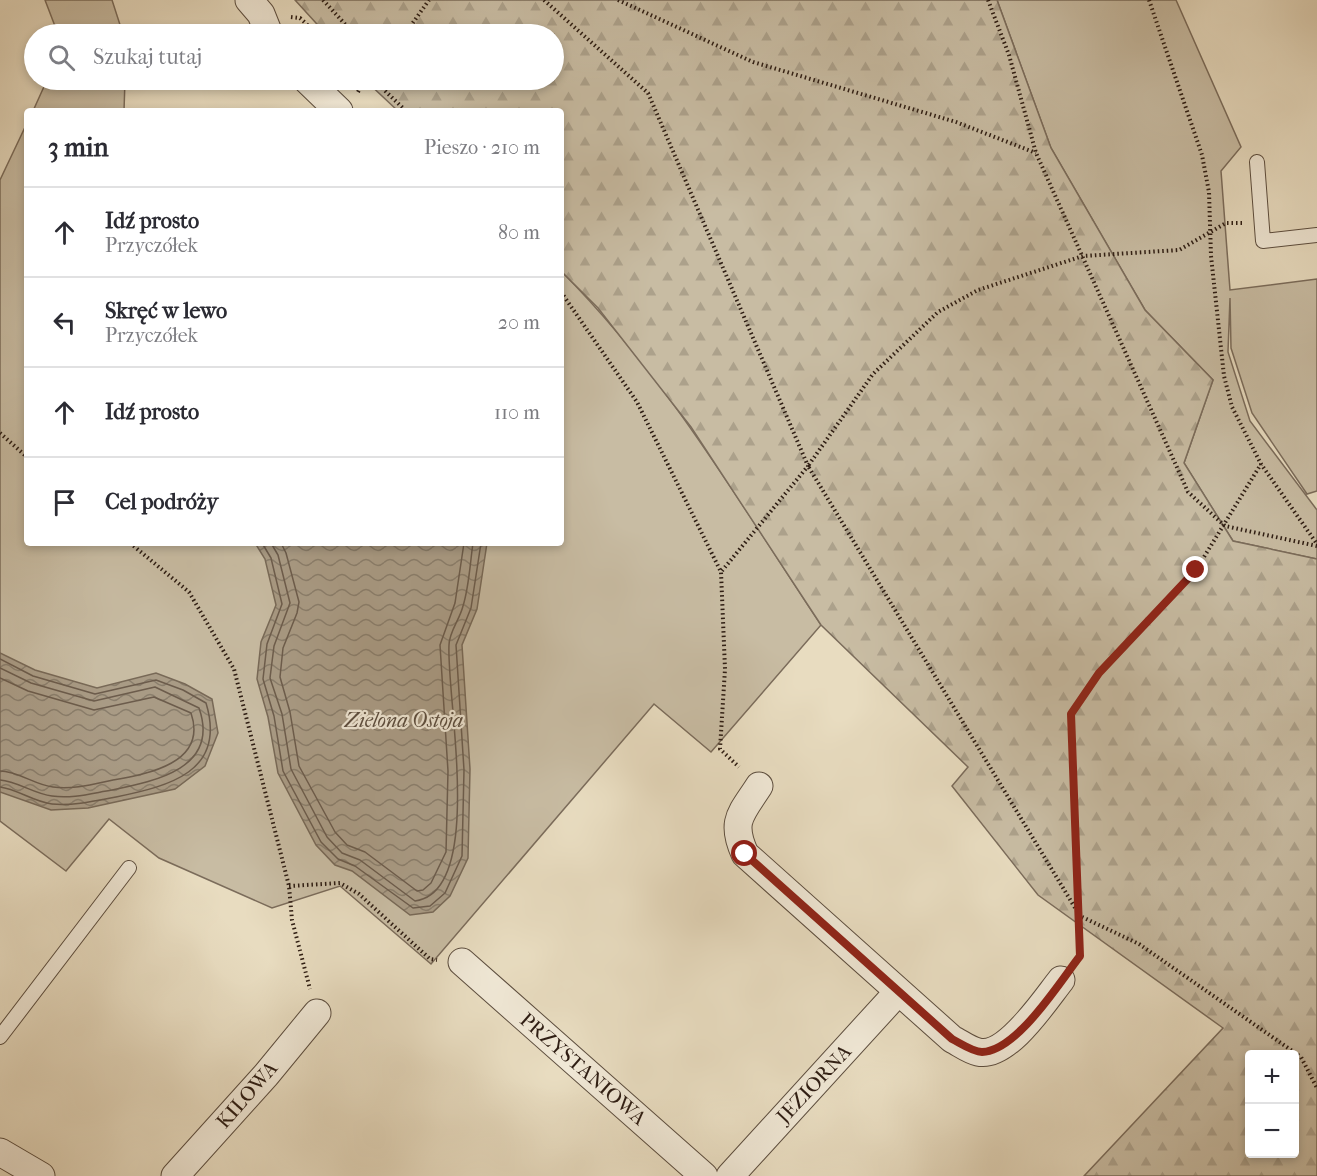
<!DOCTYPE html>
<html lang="pl">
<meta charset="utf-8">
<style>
body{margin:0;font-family:"IM FELL French Canon",serif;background:#f7f7f7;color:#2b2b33}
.controls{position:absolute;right:18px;bottom:18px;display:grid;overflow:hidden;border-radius:6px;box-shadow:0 3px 9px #0003}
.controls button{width:54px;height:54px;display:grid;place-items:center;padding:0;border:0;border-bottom:2px solid #e1e1e2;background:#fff;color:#2b2b33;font:30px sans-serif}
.stop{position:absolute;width:18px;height:18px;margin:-14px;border:4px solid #8f2418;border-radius:50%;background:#fff}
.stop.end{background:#8f2418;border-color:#fff;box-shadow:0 2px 6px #0008}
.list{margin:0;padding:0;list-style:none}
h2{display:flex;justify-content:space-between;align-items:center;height:78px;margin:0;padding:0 24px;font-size:26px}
h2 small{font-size:20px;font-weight:400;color:#7c7c81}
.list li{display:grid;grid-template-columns:39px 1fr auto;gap:18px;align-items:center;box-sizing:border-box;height:90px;padding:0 24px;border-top:2px solid #e1e1e2}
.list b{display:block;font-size:22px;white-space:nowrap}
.list p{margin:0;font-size:20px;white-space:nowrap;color:#7c7c81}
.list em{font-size:20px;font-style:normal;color:#7c7c81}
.icon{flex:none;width:33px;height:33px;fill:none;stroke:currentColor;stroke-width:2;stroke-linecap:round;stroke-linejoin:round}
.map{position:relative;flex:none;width:1317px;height:1176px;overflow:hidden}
.search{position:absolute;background:#fff;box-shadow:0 3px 9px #0003;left:24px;top:24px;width:540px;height:66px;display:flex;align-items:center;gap:15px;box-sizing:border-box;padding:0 21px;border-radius:33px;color:#7c7c81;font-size:22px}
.panel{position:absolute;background:#fff;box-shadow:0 3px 9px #0003;left:24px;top:108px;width:540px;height:438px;border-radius:6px}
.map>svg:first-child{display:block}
</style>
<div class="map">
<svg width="1317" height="1176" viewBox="0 0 1317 1176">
<defs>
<pattern id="forest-firs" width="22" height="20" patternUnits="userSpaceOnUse" patternTransform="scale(1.5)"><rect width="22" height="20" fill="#c8bca3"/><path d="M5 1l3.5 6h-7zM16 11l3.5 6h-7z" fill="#aca18b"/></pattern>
<pattern id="water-waves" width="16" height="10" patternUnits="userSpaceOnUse" patternTransform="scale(1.5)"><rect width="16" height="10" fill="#a99b85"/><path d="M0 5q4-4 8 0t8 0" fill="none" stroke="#8a7e6c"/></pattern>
</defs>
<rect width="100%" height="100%" fill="#e8dcc0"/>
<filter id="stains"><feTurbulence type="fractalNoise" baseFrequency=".00333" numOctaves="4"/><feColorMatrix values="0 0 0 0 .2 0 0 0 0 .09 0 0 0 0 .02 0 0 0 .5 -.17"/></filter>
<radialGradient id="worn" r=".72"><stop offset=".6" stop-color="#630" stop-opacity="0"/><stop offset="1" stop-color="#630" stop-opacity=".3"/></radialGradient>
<g fill="#c8bca3" stroke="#7b6c5b" stroke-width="1.5">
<polygon points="45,0 112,0 123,34 58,34"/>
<polygon points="997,0 1176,0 1241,147 1221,171 1230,290 1317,279 1317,491 1307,494 1252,413 1231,348 1230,298 1228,352 1250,421 1317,510 1317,559 1233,541 1184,463 1213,380 1145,310 1051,148"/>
<polygon points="47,80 125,80 124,111 33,111"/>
<path d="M 27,123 L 27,543 L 561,543 L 561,271 C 665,375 740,503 821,625 L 711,752 L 654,704 L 431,964 L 340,886 L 272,908 L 159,858 L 109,819 L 66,871 L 0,821 L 0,180 Z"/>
</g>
<path fill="url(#forest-firs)" stroke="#7b6c5b" stroke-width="1.5" fill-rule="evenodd" d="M 295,0 L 997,0 L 1051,148 L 1145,310 L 1213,380 L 1184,463 L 1233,541 L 1317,559 L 1317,1176 L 1084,1176 L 1223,1028 L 1038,895 L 952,786 L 968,767 L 821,625 L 691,427 L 598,308 L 561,271 L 561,111 L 398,111 L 365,80 L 554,80 L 554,34 L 326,34 ZM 1250,1054 L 1294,1054 L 1294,1154 L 1250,1154 Z"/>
<g fill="url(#water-waves)" stroke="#786957" stroke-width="1.5">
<polygon points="255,543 487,543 477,609 462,645 470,769 468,858 450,896 433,912 410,915 352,871 335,865 316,845 278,773 268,717 257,679 261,642 276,605 265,559"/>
<polygon points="0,653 35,670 97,688 156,673 185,684 212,699 218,733 205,766 175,789 88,808 51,810 0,792"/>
</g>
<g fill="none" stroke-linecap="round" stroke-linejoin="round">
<g stroke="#6c5c4c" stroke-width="1.5">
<polyline points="262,543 271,558 282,604 267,644 263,679 274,716 283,771 321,842 338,859 355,866 413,908 430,906 445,893 462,856 464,770 456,645 471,608 481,543"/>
<path d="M 271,543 L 278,555 L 290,603 L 274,646 L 270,678 L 282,714 L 291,769 L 327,837 L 342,853 L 360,860 L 415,901 C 486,892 446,696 449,645 C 449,632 460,619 463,606 C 469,587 470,564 473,543"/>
<polyline points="281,543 286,553 299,602 297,613 283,648 280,677 290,712 299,766 335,832 347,845 365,852 417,891 423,890 431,883 446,852 448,771 440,645 455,603 464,543"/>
<path d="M 0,659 L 33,676 L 95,694 L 156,680 L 183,690 L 206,703 C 227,772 169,786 116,797 C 95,801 73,806 52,804 C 34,802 17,789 0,787"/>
<path d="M 0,668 L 31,683 L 94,701 L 155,687 L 199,708 C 220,768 156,781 112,790 C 93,793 72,799 52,796 C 34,794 17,781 0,780"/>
<path d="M 0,678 L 28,691 L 94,710 L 154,697 L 191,713 C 208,763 148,774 113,780 C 94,784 72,790 53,787 C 35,785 18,771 0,771"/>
</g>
<defs>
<g id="service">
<polyline points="1257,162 1263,241 1317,235"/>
<polyline points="0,1037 129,868"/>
</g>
<g id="minor">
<polyline points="249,0 261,14 269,34"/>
<polyline points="307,80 339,111"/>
<path d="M 759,786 C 741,814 730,821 745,854 L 952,1039 C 960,1043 969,1050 978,1052 C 1007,1059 1045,1000 1061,980"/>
<polyline points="462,962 704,1176"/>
<polyline points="0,1152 41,1176"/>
<polyline points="175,1176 266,1075 317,1013"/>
<polyline points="730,1176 898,992"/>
</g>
</defs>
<use href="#service" stroke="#5c4d3e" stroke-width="16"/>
<use href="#minor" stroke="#5c4d3e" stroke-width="29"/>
<g stroke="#2e1d13" stroke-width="4" stroke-dasharray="1.5 3" stroke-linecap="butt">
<polyline points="323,0 354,34"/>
<polyline points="544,0 648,93 808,466 721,572"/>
<polyline points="618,0 753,62 956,122 1036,153"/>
<polyline points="988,0 1009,55 1036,153 1188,492 1225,526 1317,546"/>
<polyline points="1149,0 1202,155 1209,192 1211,256 1224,376 1232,407 1261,464 1317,544"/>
<polyline points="291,17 300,18 317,34"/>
<polyline points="405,34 429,0"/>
<polyline points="366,80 378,84 406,111"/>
<polyline points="358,92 364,80"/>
<polyline points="1242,223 1226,223 1179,250 1083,256 978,290 938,312 873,374 808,466 1080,916 1139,944 1301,1057 1317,1088"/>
<polyline points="561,292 637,402 721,572 725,669 720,749 739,767"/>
<polyline points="0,433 27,457"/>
<polyline points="130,543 189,592 234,669 289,886 292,920 310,989"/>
<polyline points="289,886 340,883 359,894 430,959 437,960"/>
<polyline points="1076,960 1080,956 1071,714 1099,673 1196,570 1261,464"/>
</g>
<use href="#service" stroke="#f0e8d6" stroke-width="14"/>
<use href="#minor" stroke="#f0e8d6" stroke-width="27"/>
</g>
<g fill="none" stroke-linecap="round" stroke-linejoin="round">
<path stroke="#8f2418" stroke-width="8" d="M 745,854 L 952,1039 C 960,1043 973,1052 982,1052 C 1017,1051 1059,983 1080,956 L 1071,714 L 1099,673 L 1196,570"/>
</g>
<g text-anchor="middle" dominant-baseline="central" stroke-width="4.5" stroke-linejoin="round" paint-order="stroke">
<g font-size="20" font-style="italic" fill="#5c4d3e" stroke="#f0e8d6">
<text x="404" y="720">Zielona Ostoja</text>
</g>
<g font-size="20" fill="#2e1d13" stroke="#f0e8d6">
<text transform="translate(583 1069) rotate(41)">PRZYSTANIOWA</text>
<text transform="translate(814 1084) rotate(-47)">JEZIORNA</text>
<text transform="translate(247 1095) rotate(-49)">KILOWA</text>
</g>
</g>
<rect width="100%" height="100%" filter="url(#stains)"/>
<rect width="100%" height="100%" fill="url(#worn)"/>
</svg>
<div class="controls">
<button>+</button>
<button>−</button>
</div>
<div class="stop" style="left:745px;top:854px"></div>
<div class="stop end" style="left:1196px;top:570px"></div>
<div class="search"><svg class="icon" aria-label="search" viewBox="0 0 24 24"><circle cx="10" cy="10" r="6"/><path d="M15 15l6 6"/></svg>Szukaj tutaj</div>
<section class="panel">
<h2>3 min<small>Pieszo · 210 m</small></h2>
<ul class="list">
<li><svg class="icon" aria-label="ahead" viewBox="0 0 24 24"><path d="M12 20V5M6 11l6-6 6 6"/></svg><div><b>Idź prosto</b><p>Przyczółek</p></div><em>80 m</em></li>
<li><svg class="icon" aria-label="left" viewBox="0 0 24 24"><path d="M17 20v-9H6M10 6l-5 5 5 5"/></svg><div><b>Skręć w lewo</b><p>Przyczółek</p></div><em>20 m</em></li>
<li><svg class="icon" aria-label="ahead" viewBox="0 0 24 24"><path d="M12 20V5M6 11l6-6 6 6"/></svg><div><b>Idź prosto</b></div><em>110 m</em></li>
<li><svg class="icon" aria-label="arrive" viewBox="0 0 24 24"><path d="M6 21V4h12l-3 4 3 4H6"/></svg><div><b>Cel podróży</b></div></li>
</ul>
</section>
</div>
